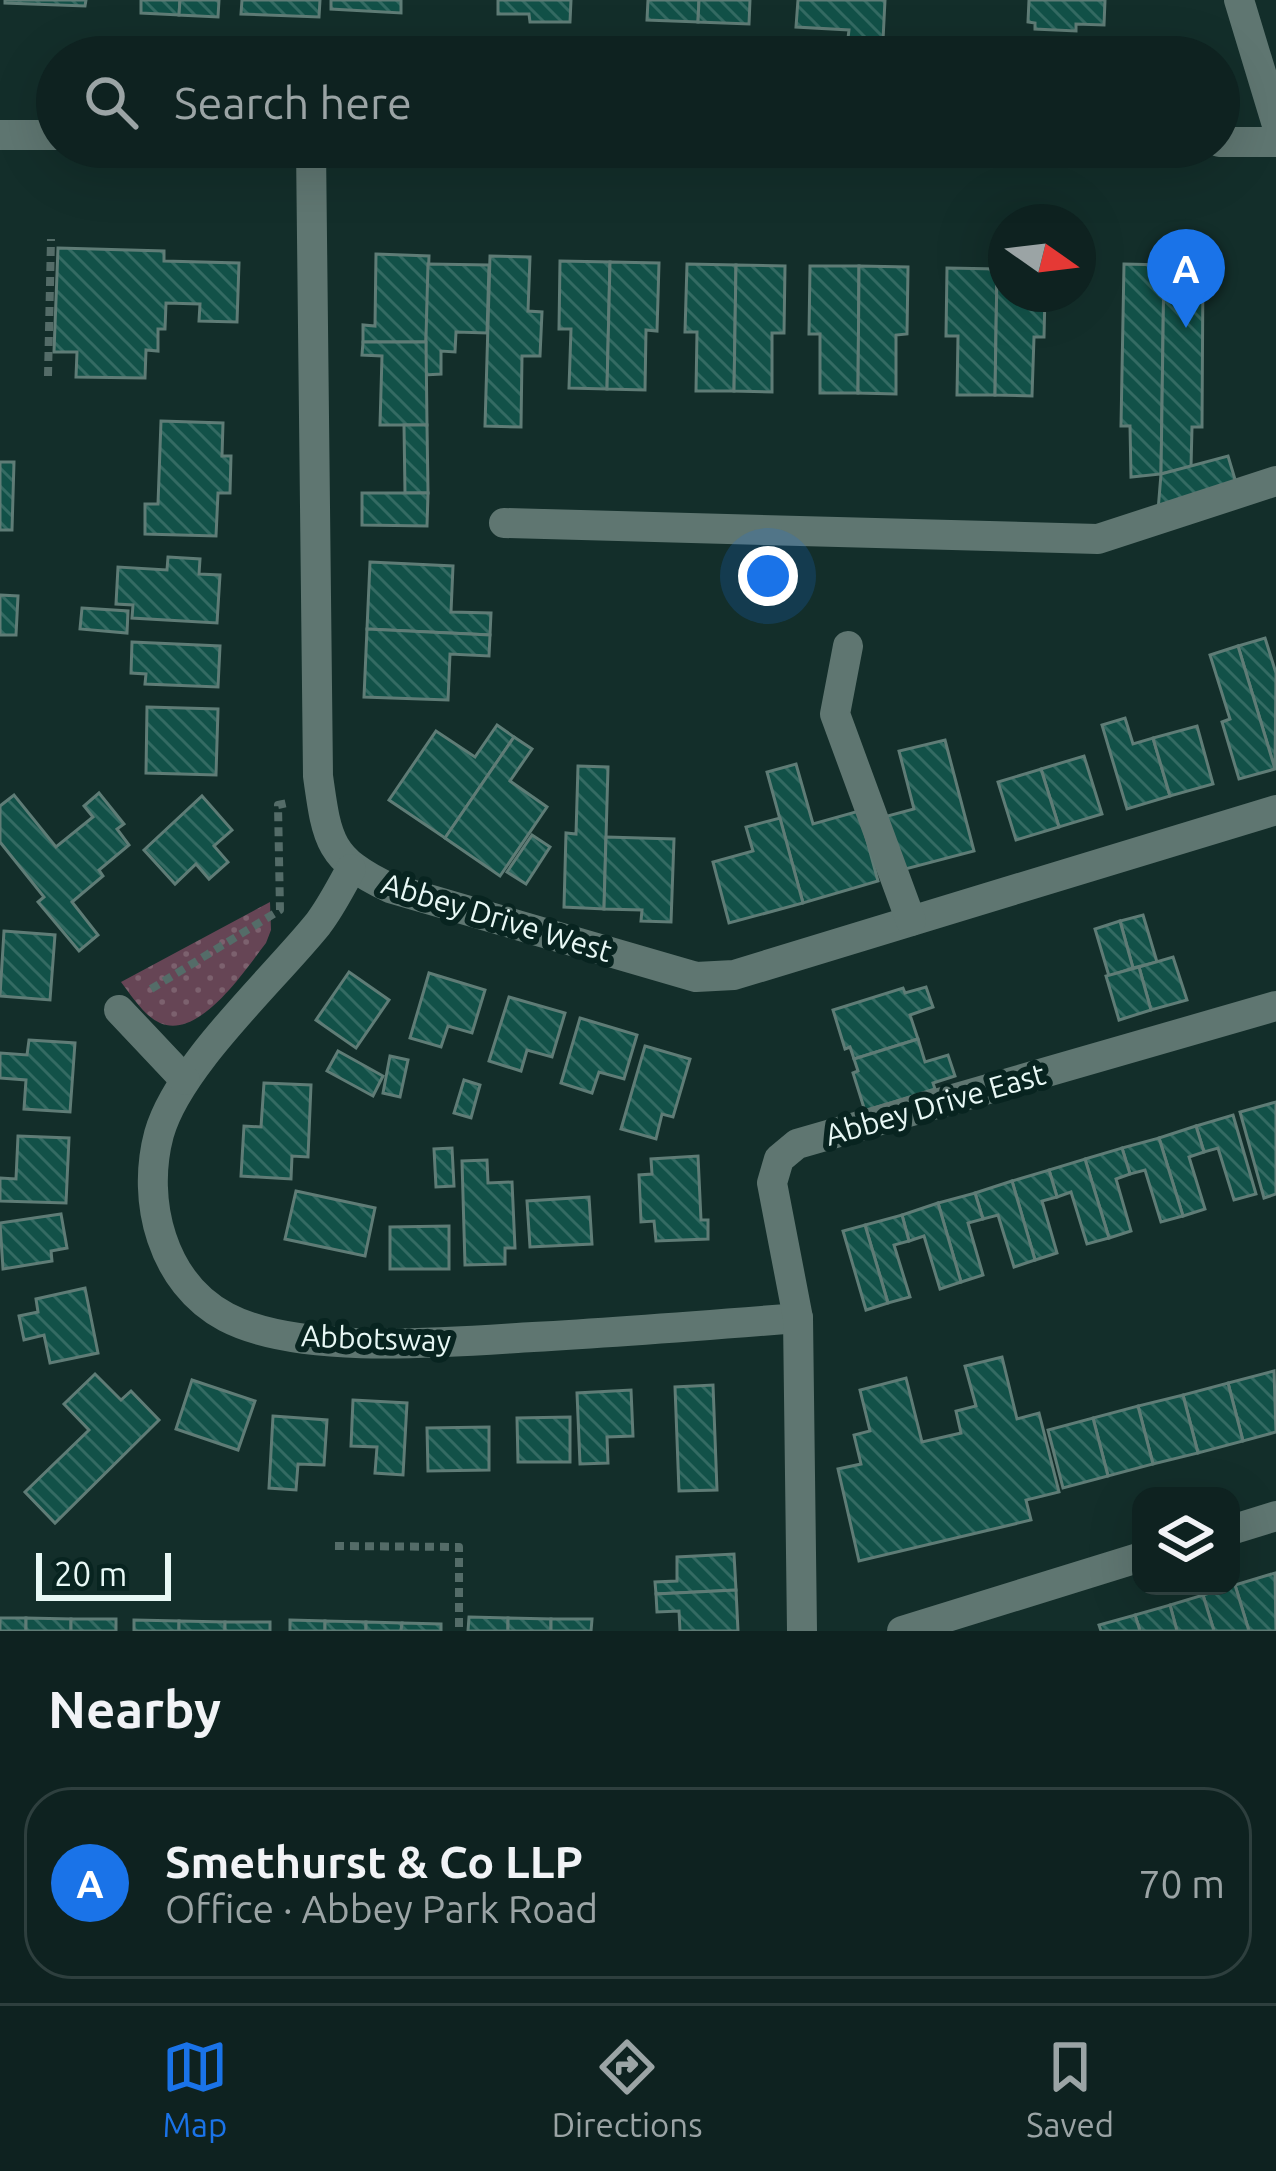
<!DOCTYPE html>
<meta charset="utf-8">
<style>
body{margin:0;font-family:Ubuntu,sans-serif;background:#1c2f2d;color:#f1f3f6}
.controls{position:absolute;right:36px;bottom:36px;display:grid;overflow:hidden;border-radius:24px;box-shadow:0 12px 48px #0002}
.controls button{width:108px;height:108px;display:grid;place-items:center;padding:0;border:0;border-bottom:3px solid #2e3f3e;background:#0e2220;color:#f1f3f6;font:60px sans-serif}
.compass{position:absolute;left:988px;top:204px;width:108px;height:108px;border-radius:50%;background:#0e2220;box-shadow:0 12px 48px #0002;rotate:104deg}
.scale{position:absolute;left:36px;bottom:30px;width:135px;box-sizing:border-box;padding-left:12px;border:6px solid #e8f8f5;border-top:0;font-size:33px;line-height:42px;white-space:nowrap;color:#e8f8f5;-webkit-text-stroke:9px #082420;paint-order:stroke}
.you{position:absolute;left:768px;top:576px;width:42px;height:42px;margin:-30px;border:9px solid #fff;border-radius:50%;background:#1a73e8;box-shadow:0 0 0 18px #1a73e833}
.badge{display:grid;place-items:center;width:78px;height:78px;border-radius:50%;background:#1a73e8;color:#fff;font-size:39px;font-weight:700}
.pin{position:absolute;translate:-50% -99px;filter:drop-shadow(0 3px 6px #0008)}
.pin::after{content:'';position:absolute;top:63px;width:42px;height:36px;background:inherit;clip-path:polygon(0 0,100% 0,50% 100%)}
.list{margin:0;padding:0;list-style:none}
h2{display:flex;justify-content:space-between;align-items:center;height:156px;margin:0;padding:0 48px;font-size:51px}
h2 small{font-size:39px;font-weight:400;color:#9ba4a5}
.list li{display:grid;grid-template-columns:78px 1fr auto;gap:36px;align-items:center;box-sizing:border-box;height:192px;margin:0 24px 24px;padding:0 24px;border:3px solid #2e3f3e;border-radius:48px}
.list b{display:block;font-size:45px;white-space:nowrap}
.list p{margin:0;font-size:39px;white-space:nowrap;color:#9ba4a5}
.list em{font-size:39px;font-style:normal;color:#9ba4a5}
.icon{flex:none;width:66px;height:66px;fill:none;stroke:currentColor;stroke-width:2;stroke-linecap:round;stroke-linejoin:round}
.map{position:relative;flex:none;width:1276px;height:1631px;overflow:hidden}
.search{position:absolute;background:#0e2220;box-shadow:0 12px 48px #0002;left:36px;right:36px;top:36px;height:132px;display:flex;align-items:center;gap:30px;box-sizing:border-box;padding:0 42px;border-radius:66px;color:#9ba4a5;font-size:45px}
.sheet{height:372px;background:#0e2220}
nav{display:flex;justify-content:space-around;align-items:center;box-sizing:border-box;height:168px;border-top:3px solid #2e3f3e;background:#0e2220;font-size:33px;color:#9ba4a5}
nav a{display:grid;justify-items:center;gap:6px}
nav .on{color:#1a73e8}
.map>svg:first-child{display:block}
</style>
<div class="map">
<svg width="1276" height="1631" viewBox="0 0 1276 1631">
<defs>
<pattern id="grass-dots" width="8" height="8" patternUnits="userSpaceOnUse" patternTransform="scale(3)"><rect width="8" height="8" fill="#664555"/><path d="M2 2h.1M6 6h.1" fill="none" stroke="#7c616e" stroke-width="1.8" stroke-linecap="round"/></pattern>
<pattern id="building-back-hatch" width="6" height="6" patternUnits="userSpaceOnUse" patternTransform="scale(3)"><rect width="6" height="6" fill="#125148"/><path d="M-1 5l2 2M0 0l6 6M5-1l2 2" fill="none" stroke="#346b63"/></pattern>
</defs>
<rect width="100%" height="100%" fill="#132e2a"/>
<path fill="url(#grass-dots)" d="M 270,902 L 271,930 L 266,943 C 245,970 200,1040 160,1023 C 144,1016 131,995 121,982 Z"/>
<g fill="url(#building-back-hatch)" stroke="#5f7c76" stroke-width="3">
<polygon points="5,0 86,0 85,6 5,3"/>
<polygon points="141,0 180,0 179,15 141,13"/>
<polygon points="180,0 219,0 218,17 179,15"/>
<polygon points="242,0 320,0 319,17 241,14"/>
<polygon points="331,0 401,0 401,13 331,9"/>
<polygon points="498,0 571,0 570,22 530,22 529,14 498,14"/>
<polygon points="648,0 699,0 698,22 647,20"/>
<polygon points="699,0 750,0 749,24 698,22"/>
<polygon points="798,0 885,0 883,40 848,38 849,30 796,27"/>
<polygon points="1029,0 1105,0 1104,25 1076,24 1076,31 1035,29 1035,23 1028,22"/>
<polygon points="58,248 164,251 164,261 239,263 237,322 199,321 200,304 166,303 165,329 158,329 158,351 146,350 145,378 76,377 77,352 54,352"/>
<polygon points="376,254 429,256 426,342 363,342 363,325 375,326"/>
<polygon points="490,256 530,257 528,311 542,312 540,356 522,356 521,427 485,426"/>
<polygon points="560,261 610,262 607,389 569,388 571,329 559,329"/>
<polygon points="610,262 659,263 657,331 646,330 645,390 607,389"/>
<polygon points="428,264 489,265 487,333 456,332 455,352 441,351 441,374 425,375"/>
<polygon points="687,264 736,265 734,391 696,391 697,332 685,332"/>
<polygon points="1124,264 1164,265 1161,474 1131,477 1130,426 1121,426"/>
<polygon points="736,265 785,266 784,333 772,333 772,392 734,391"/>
<polygon points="1164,265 1203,265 1202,427 1192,427 1191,467 1161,474"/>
<polygon points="810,266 859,266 858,393 820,393 820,334 809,334"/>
<polygon points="859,266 908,267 907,334 896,335 896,394 858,393"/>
<polygon points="947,268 997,269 995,395 957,395 958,336 946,336"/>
<polygon points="997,269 1006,269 1006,294 1045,294 1044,337 1034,337 1032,396 995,395"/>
<polygon points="363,342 426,342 427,425 380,425 382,356 362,355"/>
<polygon points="161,421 223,423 222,456 231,456 230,493 218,493 216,536 145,534 145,504 158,504"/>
<polygon points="404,425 427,425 428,493 405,493"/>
<polygon points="1228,456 1237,486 1158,511 1161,474"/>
<polygon points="0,462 14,462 12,530 0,530"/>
<polygon points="362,493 428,493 427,526 362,525"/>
<polygon points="168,557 200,559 199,574 220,575 217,623 132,618 133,605 116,604 118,567 167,570"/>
<polygon points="370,562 453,566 451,612 491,613 490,635 367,629"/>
<polygon points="0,595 18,596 16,635 0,635"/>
<polygon points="82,608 128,611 127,633 80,629"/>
<polygon points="367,629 490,635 489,656 450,654 448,700 364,697"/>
<polygon points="1265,638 1276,673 1275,769 1238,646"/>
<polygon points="132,642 220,646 218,687 145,684 146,674 131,673"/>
<polygon points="1238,646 1275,769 1239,779 1222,722 1230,719 1210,655"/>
<polygon points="147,707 218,709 216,775 146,773"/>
<polygon points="1125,718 1133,744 1153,738 1170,796 1127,809 1102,725"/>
<polygon points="497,725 514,737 445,838 389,800 436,731 475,757"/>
<polygon points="1197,726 1213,784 1170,796 1153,738"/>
<polygon points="514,737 532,749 510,781 547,807 500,876 445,838"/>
<polygon points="945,740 974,851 894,872 880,818 914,809 899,751"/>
<polygon points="1084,756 1102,814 1059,827 1041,769"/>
<polygon points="796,764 813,824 859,811 878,881 803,903 767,772"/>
<polygon points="578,766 608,767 604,909 564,907 566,833 576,834"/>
<polygon points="1041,769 1059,827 1016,840 998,782"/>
<polygon points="99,793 124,824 117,829 129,845 99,870 103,876 72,902 98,935 79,951 38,902 44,897 0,842 0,806 14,795 56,847 93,817 84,806"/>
<polygon points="202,796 232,830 214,846 228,862 209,879 196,864 175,884 144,850"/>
<polygon points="780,818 803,903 729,923 713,862 753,851 746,827"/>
<polygon points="532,835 550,847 526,884 507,872"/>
<polygon points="606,837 674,839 671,922 641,921 642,910 604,909"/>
<polygon points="1143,915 1157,962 1133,968 1120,921"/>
<polygon points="1120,921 1133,968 1109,976 1095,929"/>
<polygon points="4,931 55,935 50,1000 0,996"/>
<polygon points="1173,957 1187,1000 1151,1010 1139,967"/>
<polygon points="1139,967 1151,1010 1119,1020 1106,976"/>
<polygon points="349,972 389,1000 356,1048 316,1020"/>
<polygon points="429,973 485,990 472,1033 448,1026 441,1047 410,1038"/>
<polygon points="926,987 933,1007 910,1015 918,1039 854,1059 850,1047 845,1049 833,1010 903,988 905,993"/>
<polygon points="509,997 565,1013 552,1057 527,1050 521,1071 489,1061"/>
<polygon points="580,1018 637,1035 624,1079 599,1072 592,1093 561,1083"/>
<polygon points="918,1039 925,1062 948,1055 955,1076 933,1083 935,1089 865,1111 853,1073 858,1071 854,1059"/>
<polygon points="29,1040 75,1043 70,1112 24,1109 26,1080 0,1078 0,1053 27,1055"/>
<polygon points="645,1046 690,1059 673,1117 662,1114 656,1139 621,1129"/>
<polygon points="338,1051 383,1076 373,1096 327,1071"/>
<polygon points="390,1056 408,1060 400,1097 383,1093"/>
<polygon points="464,1080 480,1085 471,1118 454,1113"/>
<polygon points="264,1083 311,1085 308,1157 292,1156 291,1179 241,1176 244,1126 261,1127"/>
<polygon points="1276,1102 1276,1194 1264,1198 1240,1112"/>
<polygon points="1233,1115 1256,1194 1234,1200 1218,1148 1204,1152 1196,1126"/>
<polygon points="1196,1126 1204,1152 1189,1157 1205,1209 1183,1216 1159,1138"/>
<polygon points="18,1136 69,1138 66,1203 0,1201 0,1178 16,1179"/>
<polygon points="1159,1138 1183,1216 1161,1222 1145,1170 1130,1174 1122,1148"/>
<polygon points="452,1148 454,1186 436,1187 434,1149"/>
<polygon points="1122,1148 1130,1174 1116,1179 1131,1231 1109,1238 1085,1159"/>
<polygon points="698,1156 701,1220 708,1220 708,1239 656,1241 654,1221 641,1222 639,1175 652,1174 651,1159"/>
<polygon points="1085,1159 1109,1238 1087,1244 1071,1192 1057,1197 1049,1170"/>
<polygon points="487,1160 488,1183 512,1182 515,1248 505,1248 505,1264 465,1265 462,1161"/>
<polygon points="1049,1170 1057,1197 1042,1201 1057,1253 1035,1260 1012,1181"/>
<polygon points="1012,1181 1035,1260 1014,1267 998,1215 983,1219 975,1193"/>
<polygon points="296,1191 375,1208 365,1256 285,1239"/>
<polygon points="975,1193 983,1219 968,1223 983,1275 961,1282 938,1203"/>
<polygon points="589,1197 592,1244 530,1247 527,1201"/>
<polygon points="938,1203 961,1282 940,1289 924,1236 909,1241 902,1215"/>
<polygon points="61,1214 67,1248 51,1251 52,1261 3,1269 0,1223"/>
<polygon points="902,1215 909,1241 894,1245 910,1297 888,1303 865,1225"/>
<polygon points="865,1225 888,1303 866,1310 843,1231"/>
<polygon points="449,1226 449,1269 390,1269 390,1227"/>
<polygon points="85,1288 98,1353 50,1363 44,1335 24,1340 19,1316 38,1312 36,1299"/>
<polygon points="1002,1357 1017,1419 1039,1413 1059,1492 1026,1500 1031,1520 859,1561 838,1469 861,1464 854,1435 870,1431 860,1390 906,1378 922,1442 961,1433 956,1411 976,1406 965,1366"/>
<polygon points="1274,1371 1276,1432 1243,1441 1228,1383"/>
<polygon points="95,1374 121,1400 131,1391 159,1420 55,1523 25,1492 89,1430 64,1404"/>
<polygon points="192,1380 255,1401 238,1450 176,1429"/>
<polygon points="1228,1383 1243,1441 1198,1453 1183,1395"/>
<polygon points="713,1385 717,1490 679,1491 675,1387"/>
<polygon points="631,1390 633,1436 607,1437 608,1463 580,1464 577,1393"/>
<polygon points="1183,1395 1198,1453 1153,1464 1138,1406"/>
<polygon points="353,1400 407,1403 403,1475 375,1473 377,1447 351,1446"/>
<polygon points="1138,1406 1153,1464 1108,1476 1093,1418"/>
<polygon points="273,1416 327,1420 324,1465 298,1464 296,1490 269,1488"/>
<polygon points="570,1417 570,1462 518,1462 517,1418"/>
<polygon points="1093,1418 1108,1476 1063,1488 1048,1430"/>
<polygon points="489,1427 489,1470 428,1471 427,1428"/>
<polygon points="734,1554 736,1590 656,1594 655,1582 677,1581 677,1557"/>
<polygon points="1275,1573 1276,1631 1249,1631 1235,1585"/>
<polygon points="1235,1585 1249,1631 1214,1631 1203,1595"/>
<polygon points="736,1590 738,1631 680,1631 679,1611 657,1612 656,1594"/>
<polygon points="1203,1595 1214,1631 1177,1631 1170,1605"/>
<polygon points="1170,1605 1177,1631 1140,1631 1135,1615"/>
<polygon points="1135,1615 1140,1631 1101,1631 1099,1625"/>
<polygon points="469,1617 508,1618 508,1631 468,1631"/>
<rect x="0" y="1618" width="26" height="13"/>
<polygon points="26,1618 71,1619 71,1631 26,1631"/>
<polygon points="508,1618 551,1619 551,1631 508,1631"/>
<rect x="71" y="1619" width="45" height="12"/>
<polygon points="551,1619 592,1619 591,1631 551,1631"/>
<polygon points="134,1620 179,1621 179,1631 134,1631"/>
<polygon points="290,1620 325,1621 325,1631 290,1631"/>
<polygon points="179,1621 225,1622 225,1631 179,1631"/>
<polygon points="325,1621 366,1622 366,1631 325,1631"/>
<rect x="225" y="1622" width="45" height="9"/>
<polygon points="366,1622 402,1623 401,1631 366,1631"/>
<polygon points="402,1623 441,1624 441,1631 401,1631"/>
</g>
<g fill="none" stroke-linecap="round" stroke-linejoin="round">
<g stroke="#546c68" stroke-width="8" stroke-dasharray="9 6" stroke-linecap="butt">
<polyline points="48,376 51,239"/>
<polyline points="151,989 280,910 278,805 287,803"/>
<polyline points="335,1546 459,1547 459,1631"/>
</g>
<g stroke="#5f7671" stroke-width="30">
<polyline points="1239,0 1276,122"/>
<polyline points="0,135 57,135"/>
<polyline points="1219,142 1276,142"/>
<path d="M 311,147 L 318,776 C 327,841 329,859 390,888 L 696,977 L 734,975 L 1276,810"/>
<polyline points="504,523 1098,539 1276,481"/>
<polyline points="848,646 835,714 911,921"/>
<path d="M 351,869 C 341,887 331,907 318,924 C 272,981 178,1066 159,1134 C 141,1201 162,1283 226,1317 C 300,1356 450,1342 533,1337 C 622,1332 710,1325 798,1318"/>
<polyline points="119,1010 185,1080"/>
<polyline points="1231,1530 1276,1516"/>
<polyline points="802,1631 798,1318 772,1183 779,1159 797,1144 1276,1006"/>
<polyline points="902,1631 1141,1557"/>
</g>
</g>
<g text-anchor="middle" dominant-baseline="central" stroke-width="12" stroke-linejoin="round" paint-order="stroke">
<g font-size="30" fill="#e8f8f5" stroke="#082420">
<text transform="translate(497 917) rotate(17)">Abbey Drive West</text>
<text transform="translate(935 1104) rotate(-16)">Abbey Drive East</text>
<text transform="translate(376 1338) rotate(2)">Abbotsway</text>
</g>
</g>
</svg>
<div class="controls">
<button><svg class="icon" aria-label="layers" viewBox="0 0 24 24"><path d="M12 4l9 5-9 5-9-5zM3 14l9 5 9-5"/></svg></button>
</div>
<svg class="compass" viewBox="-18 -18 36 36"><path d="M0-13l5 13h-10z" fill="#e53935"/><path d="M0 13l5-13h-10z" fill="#9ba4a5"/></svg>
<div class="scale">20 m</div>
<div class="you"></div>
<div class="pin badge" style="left:1186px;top:328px">A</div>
<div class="search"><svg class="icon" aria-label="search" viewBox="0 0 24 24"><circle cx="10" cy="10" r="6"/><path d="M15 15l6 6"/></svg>Search here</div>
</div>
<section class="sheet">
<h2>Nearby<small></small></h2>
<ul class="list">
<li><span class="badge">A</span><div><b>Smethurst &amp; Co LLP</b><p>Office · Abbey Park Road</p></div><em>70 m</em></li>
</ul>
</section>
<nav>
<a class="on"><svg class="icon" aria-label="map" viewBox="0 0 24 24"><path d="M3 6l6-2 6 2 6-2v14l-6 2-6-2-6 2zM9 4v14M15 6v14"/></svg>Map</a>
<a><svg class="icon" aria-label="directions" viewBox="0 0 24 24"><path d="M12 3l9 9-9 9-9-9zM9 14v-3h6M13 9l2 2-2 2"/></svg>Directions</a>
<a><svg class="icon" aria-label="saved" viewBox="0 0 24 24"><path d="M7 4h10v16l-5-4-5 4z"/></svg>Saved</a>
</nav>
